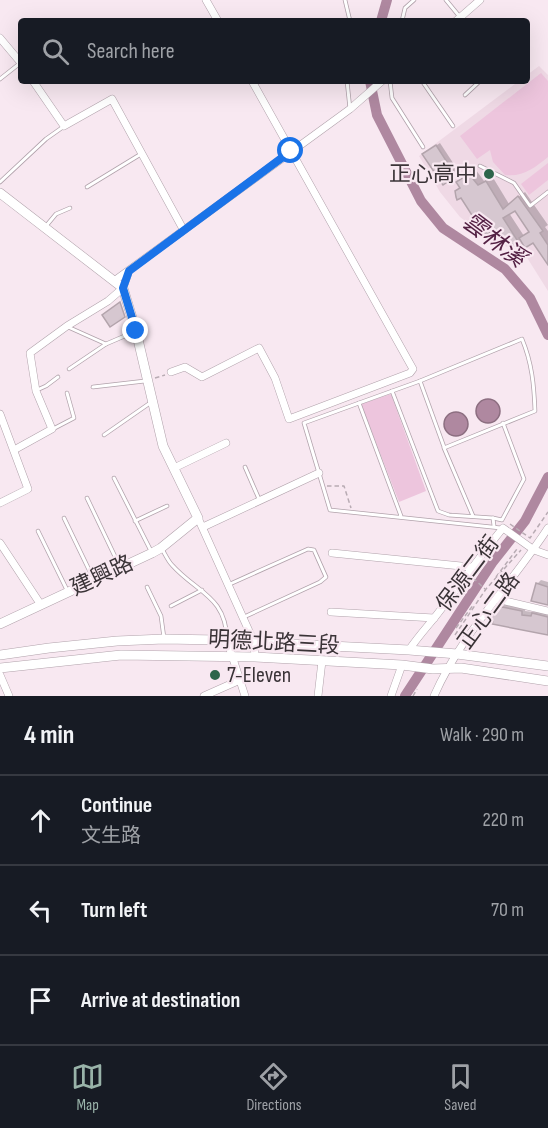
<!DOCTYPE html>
<meta charset="utf-8">
<style>
body{margin:0;font-family:"Sofia Sans Condensed","Noto Sans TC",sans-serif;background:#242831;color:#f1f3f6}
.stop{position:absolute;width:18px;height:18px;margin:-14px;border:4px solid #1a73e8;border-radius:50%;background:#fff}
.stop.end{background:#1a73e8;border-color:#fff;box-shadow:0 2px 6px #0008}
.list{margin:0;padding:0;list-style:none}
h2{display:flex;justify-content:space-between;align-items:center;height:78px;margin:0;padding:0 24px;font-size:26px}
h2 small{font-size:20px;font-weight:400;color:#9ea1a6}
.list li{display:grid;grid-template-columns:39px 1fr auto;gap:18px;align-items:center;box-sizing:border-box;height:90px;padding:0 24px;border-top:2px solid #363941}
.list b{display:block;font-size:22px;white-space:nowrap}
.list p{margin:0;font-size:20px;white-space:nowrap;color:#9ea1a6}
.list em{font-size:20px;font-style:normal;color:#9ea1a6}
.icon{flex:none;width:33px;height:33px;fill:none;stroke:currentColor;stroke-width:2;stroke-linecap:round;stroke-linejoin:round}
.map{position:relative;flex:none;width:548px;height:696px;overflow:hidden}
.search{position:absolute;background:#171b24;box-shadow:0 6px 24px #0002;left:18px;right:18px;top:18px;height:66px;display:flex;align-items:center;gap:15px;box-sizing:border-box;padding:0 21px;border-radius:6px;color:#9ea1a6;font-size:22px}
.sheet{height:348px;background:#171b24}
nav{display:flex;justify-content:space-around;align-items:center;box-sizing:border-box;height:84px;border-top:2px solid #363941;background:#171b24;font-size:16px;color:#9ea1a6}
nav a{display:grid;justify-items:center;gap:3px}
nav .on{color:#99b3a9}
.map>svg:first-child{display:block}
</style>
<div class="map">
<svg width="548" height="696" viewBox="0 0 548 696">
<rect width="100%" height="100%" fill="#f8e8f1"/>
<polygon fill="#efd9e5" points="539,66 548,75 548,291 526,256 485,236 460,217 440,192 419,156 519,81 527,81 527,75"/>
<g fill="#edc5dd">
<path d="M 541,73 L 548,81 L 548,157 C 534,168 524,177 505,175 L 493,162 L 490,150 L 477,159 L 460,136 Z"/>
<polygon points="548,163 548,180 529,195 521,184"/>
<polygon points="391,394 426,491 399,502 361,404"/>
</g>
<g fill="#af88a0" stroke="#8c6e80" stroke-width="1.5">
<circle cx="488" cy="411" r="12"/>
<circle cx="456" cy="424" r="12"/>
</g>
<g fill="#0003" fill-rule="evenodd">
<polygon points="440,143 459,172 455,175 428,151"/>
<path d="M 476,170 L 484,181 L 492,176 L 509,204 L 525,192 L 548,225 L 545,227 L 548,231 L 548,262 L 534,241 L 521,239 L 514,245 L 461,187 L 458,182 ZM 516,209 L 530,231 L 524,236 L 509,213 Z"/>
<polygon points="541,580 548,582 548,604 537,584"/>
<polygon points="507,603 526,607 525,611 534,612 538,609 548,612 548,633 498,609"/>
</g>
<g fill="none" stroke-linecap="round" stroke-linejoin="round">
<g stroke="#af88a0" stroke-width="10">
<polyline points="381,21 387,0"/>
<polyline points="370,81 377,115 421,201 443,228 505,269 530,298 548,335"/>
<polyline points="405,696 492,563 525,521 548,477"/>
</g>
</g>
<g fill="#d6c7d0" stroke="#b3a4ac" stroke-width="1.5">
<polygon points="436,145 456,176 443,185 422,154"/>
<polygon points="469,174 478,185 486,181 503,209 518,196 543,231 540,233 548,245 548,265 533,243 525,248 519,238 529,232 515,211 503,218 519,243 514,247 512,244 509,246 497,230 487,234 482,231 461,198 457,200 456,197 455,191 460,188 456,182"/>
<polygon points="120,302 125,317 110,327 102,315"/>
<polygon points="536,583 548,587 548,605 531,601"/>
<polygon points="502,607 522,611 522,615 531,616 532,613 548,617 548,635 492,624 493,621 489,620 497,608"/>
</g>
<g fill="none" stroke-linecap="round" stroke-linejoin="round">
<defs>
<g id="lane">
<polyline points="345,0 350,21"/>
<polyline points="446,0 460,17"/>
<polyline points="402,21 405,8 414,0"/>
<polyline points="0,79 19,64"/>
<polyline points="347,81 350,109"/>
<polyline points="390,81 392,98 423,147"/>
<polyline points="422,81 453,126"/>
<polyline points="465,95 480,81"/>
<polyline points="480,166 514,183 530,206 548,192"/>
<polyline points="0,182 46,139 63,127"/>
<polyline points="87,187 141,154"/>
<polyline points="46,226 56,214 70,208"/>
<polyline points="68,327 106,344 134,332"/>
<polyline points="69,369 106,344"/>
<polyline points="420,381 444,447"/>
<polyline points="93,387 145,381"/>
<polyline points="37,390 46,386 58,377"/>
<polyline points="392,391 438,511 449,515 493,518 494,526"/>
<path d="M 359,403 L 420,381 L 522,339 C 532,363 534,385 535,411 L 444,448 L 473,516"/>
<polyline points="53,429 74,418 67,393"/>
<polyline points="104,435 150,403"/>
<polyline points="245,467 259,499"/>
<polyline points="114,478 151,551"/>
<polyline points="87,498 120,567"/>
<polyline points="401,516 359,403 304,423 330,510 501,528"/>
<polyline points="64,518 93,578"/>
<polyline points="493,518 502,520 524,479 503,423"/>
<polyline points="135,521 167,506"/>
<polyline points="38,531 67,590"/>
<path d="M 162,549 C 165,554 168,561 172,565 C 197,593 226,596 227,640"/>
<polyline points="230,584 308,549 314,550 326,577 320,582 244,617"/>
<polyline points="147,587 161,616 164,638"/>
<polyline points="171,606 202,590"/>
</g>
<g id="street">
<polyline points="206,0 218,21"/>
<polyline points="456,21 480,0"/>
<polyline points="0,38 21,63"/>
<polyline points="33,81 64,126 112,99 183,229"/>
<polyline points="114,281 350,109 382,81"/>
<polyline points="171,372 185,367 202,377 259,348 275,378 289,419 410,373 413,369 252,81"/>
<polyline points="0,414 28,489 0,503"/>
<polyline points="14,450 52,429 36,391 30,353 67,326 108,301 123,288 129,271"/>
<polyline points="174,468 226,443"/>
<polyline points="198,518 254,642 255,657"/>
<polyline points="203,527 319,473"/>
<polyline points="0,543 41,605"/>
<polyline points="332,553 471,567"/>
<polyline points="497,599 548,611"/>
<polyline points="331,612 434,618"/>
<polyline points="227,640 245,696"/>
<path d="M 409,650 C 417,638 426,628 435,617 C 458,588 479,557 503,528 L 534,550 L 548,555"/>
<polyline points="0,675 9,696"/>
<polyline points="204,696 240,680"/>
<polyline points="318,696 322,661"/>
<polyline points="391,696 402,665"/>
<path d="M 434,696 C 461,634 511,585 548,528"/>
</g>
<g id="secondary">
<polyline points="0,193 123,288 136,331 163,446 198,518 161,548 152,553 0,624"/>
<polyline points="0,655 49,648 117,641 164,639 218,640 409,650 457,654 548,666"/>
<polyline points="0,668 121,655 255,657 402,665 433,669 461,668 548,681"/>
</g>
</defs>
<use href="#lane" stroke="#b1a2ab" stroke-width="4.5"/>
<use href="#street" stroke="#b1a2ab" stroke-width="8"/>
<use href="#secondary" stroke="#b1a2ab" stroke-width="10"/>
<g stroke="#b8abb3" stroke-width="1.5" stroke-dasharray="4.5 3" stroke-linecap="butt">
<polyline points="155,378 165,375"/>
<polyline points="327,486 344,486 351,508"/>
<polyline points="510,524 530,538 548,512"/>
<polyline points="496,577 517,549"/>
<polyline points="473,578 485,589"/>
<polyline points="456,628 474,604"/>
<polyline points="455,635 486,589 521,550"/>
<polyline points="413,696 417,689"/>
</g>
<use href="#lane" stroke="#fff" stroke-width="3"/>
<use href="#street" stroke="#fff" stroke-width="7"/>
<use href="#secondary" stroke="#fff" stroke-width="9"/>
</g>
<g fill="none" stroke-linecap="round" stroke-linejoin="round">
<polyline stroke="#1a73e8" stroke-width="8" points="136,331 123,288 129,271 291,151"/>
</g>
<g fill="#2e654b" stroke="#f8e8f1" stroke-width="2">
<circle cx="489" cy="174" r="6"/>
<circle cx="215" cy="675" r="6"/>
</g>
<g text-anchor="middle" dominant-baseline="central" stroke-width="4.5" stroke-linejoin="round" paint-order="stroke">
<g font-size="22" fill="#3a3337" stroke="#f8e8f1" text-anchor="end">
<text x="477" y="174">正心高中</text>
<text x="227" y="675" text-anchor="start">7-Eleven</text>
</g>
<g font-size="22" fill="#3a3337" stroke="#f8e8f1">
<text transform="translate(468 574) rotate(-53)">保源二街</text>
<text transform="translate(102 576) rotate(-25)">建興路</text>
<text transform="translate(489 611) rotate(-54)">正心二路</text>
<text transform="translate(274 643) rotate(3)">明德北路三段</text>
</g>
<g font-size="24" font-style="italic" fill="#542144" stroke="#f8e8f1">
<text transform="translate(494 240) rotate(37)">雲林溪</text>
</g>
</g>
</svg>
<div class="stop" style="left:291px;top:151px"></div>
<div class="stop end" style="left:136px;top:331px"></div>
<div class="search"><svg class="icon" aria-label="search" viewBox="0 0 24 24"><circle cx="10" cy="10" r="6"/><path d="M15 15l6 6"/></svg>Search here</div>
</div>
<section class="sheet">
<h2>4 min<small>Walk · 290 m</small></h2>
<ul class="list">
<li><svg class="icon" aria-label="ahead" viewBox="0 0 24 24"><path d="M12 20V5M6 11l6-6 6 6"/></svg><div><b>Continue</b><p>文生路</p></div><em>220 m</em></li>
<li><svg class="icon" aria-label="left" viewBox="0 0 24 24"><path d="M17 20v-9H6M10 6l-5 5 5 5"/></svg><div><b>Turn left</b></div><em>70 m</em></li>
<li><svg class="icon" aria-label="arrive" viewBox="0 0 24 24"><path d="M6 21V4h12l-3 4 3 4H6"/></svg><div><b>Arrive at destination</b></div></li>
</ul>
</section>
<nav>
<a class="on"><svg class="icon" aria-label="map" viewBox="0 0 24 24"><path d="M3 6l6-2 6 2 6-2v14l-6 2-6-2-6 2zM9 4v14M15 6v14"/></svg>Map</a>
<a><svg class="icon" aria-label="directions" viewBox="0 0 24 24"><path d="M12 3l9 9-9 9-9-9zM9 14v-3h6M13 9l2 2-2 2"/></svg>Directions</a>
<a><svg class="icon" aria-label="saved" viewBox="0 0 24 24"><path d="M7 4h10v16l-5-4-5 4z"/></svg>Saved</a>
</nav>
